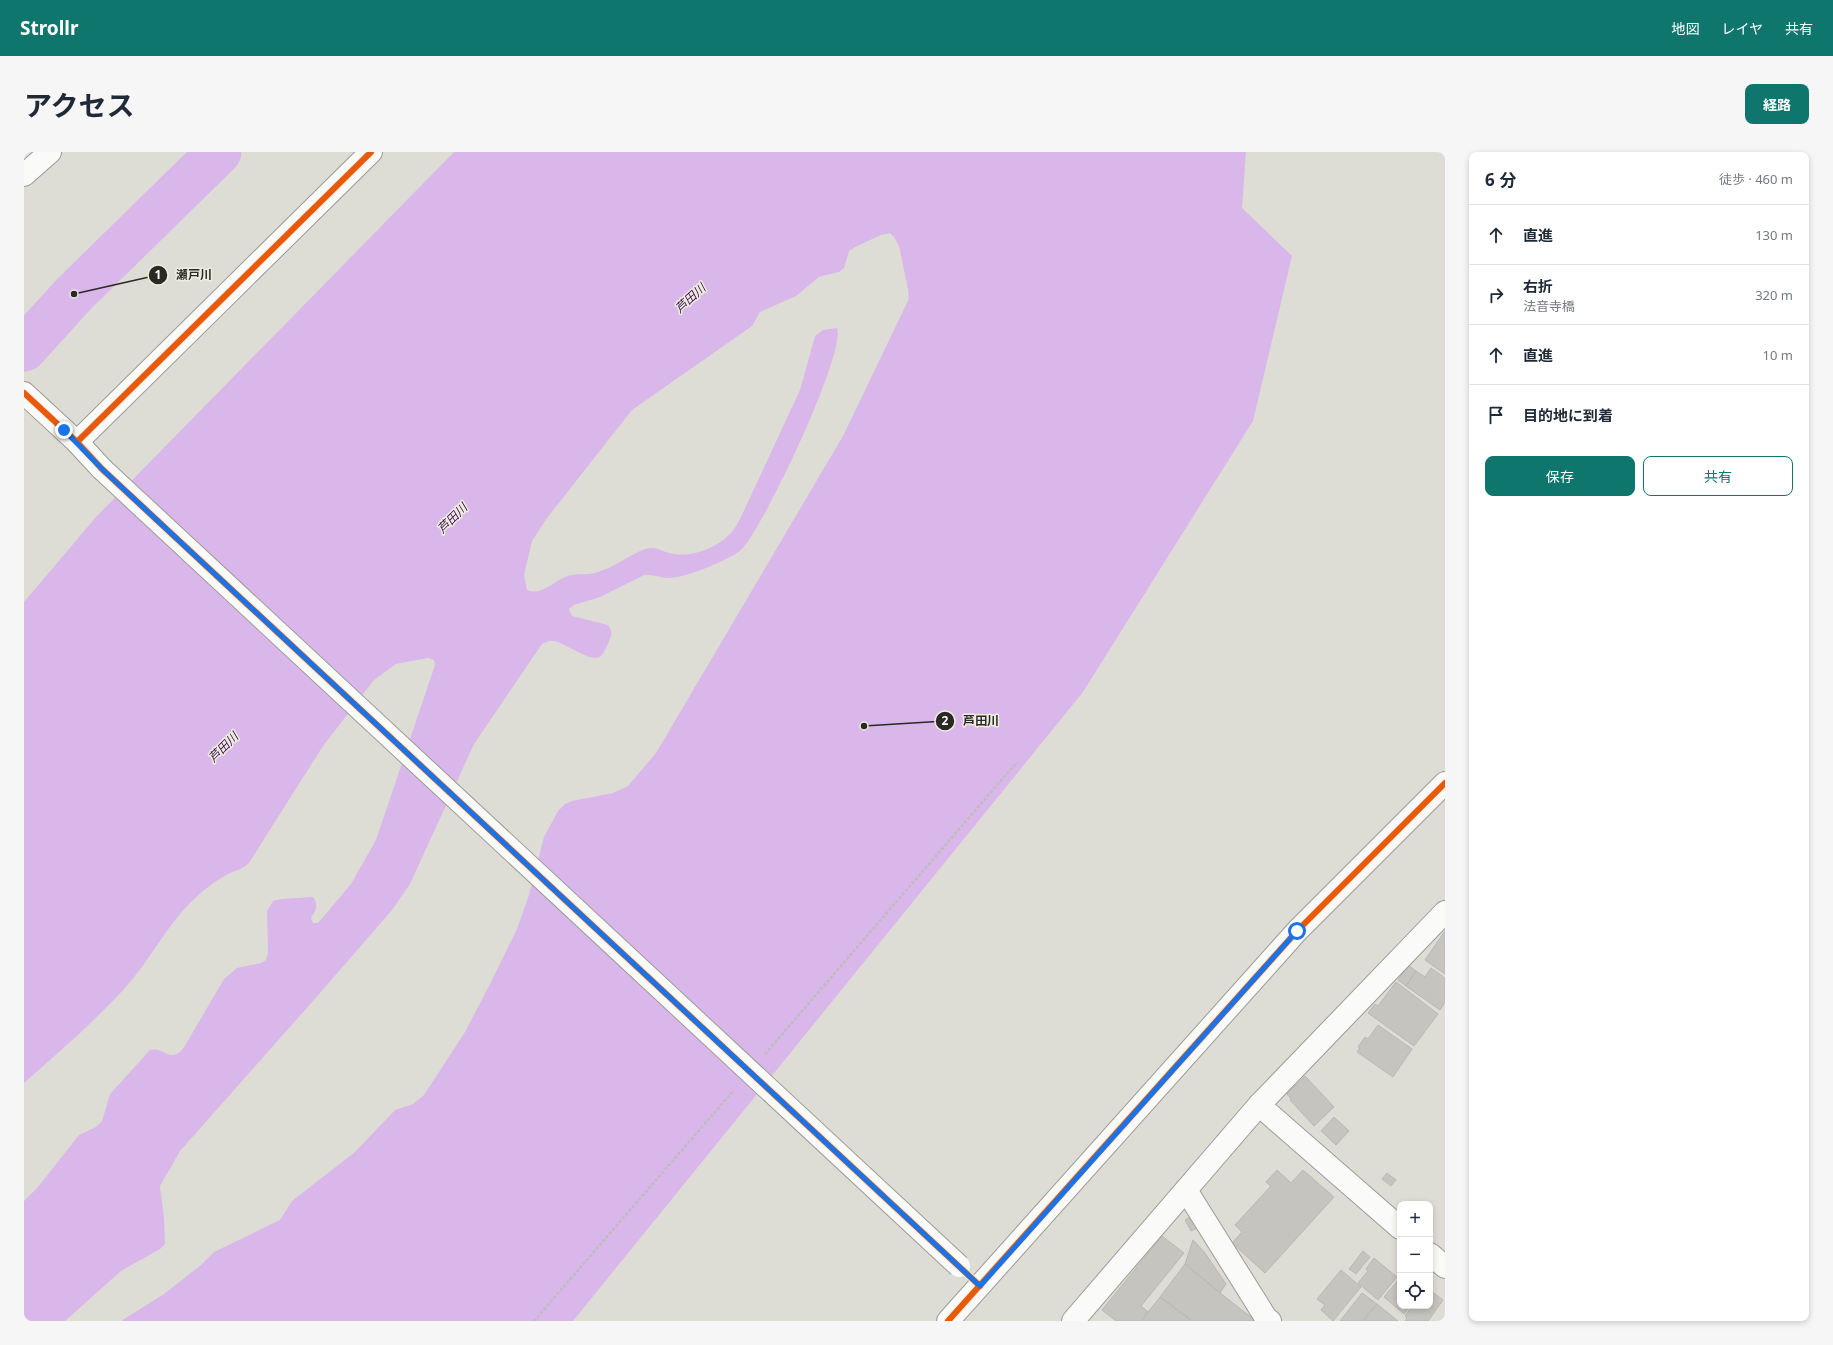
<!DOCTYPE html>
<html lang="ja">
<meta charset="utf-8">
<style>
body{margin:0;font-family:"Noto Sans","Noto Sans JP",sans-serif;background:#f6f6f7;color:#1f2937}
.controls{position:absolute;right:12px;bottom:12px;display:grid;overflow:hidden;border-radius:8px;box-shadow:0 2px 6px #0003}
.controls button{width:36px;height:36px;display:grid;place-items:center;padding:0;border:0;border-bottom:1px solid #e0e1e3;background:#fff;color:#1f2937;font:20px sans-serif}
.stop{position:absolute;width:12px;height:12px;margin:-9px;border:3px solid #1a73e8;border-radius:50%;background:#fff}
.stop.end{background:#1a73e8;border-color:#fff;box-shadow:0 1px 4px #0008}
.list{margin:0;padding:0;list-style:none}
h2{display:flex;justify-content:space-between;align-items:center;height:52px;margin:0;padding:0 16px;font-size:17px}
h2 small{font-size:13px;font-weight:400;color:#747a83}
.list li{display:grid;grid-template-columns:26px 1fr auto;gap:12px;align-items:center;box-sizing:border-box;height:60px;padding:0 16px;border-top:1px solid #e0e1e3}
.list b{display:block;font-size:15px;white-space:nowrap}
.list p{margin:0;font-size:13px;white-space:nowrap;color:#747a83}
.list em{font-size:13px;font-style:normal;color:#747a83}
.actions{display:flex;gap:8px;padding:12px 16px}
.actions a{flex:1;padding:9px 0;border:1px solid #0f766e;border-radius:8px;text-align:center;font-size:14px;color:#0f766e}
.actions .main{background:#0f766e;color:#fff}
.icon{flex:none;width:22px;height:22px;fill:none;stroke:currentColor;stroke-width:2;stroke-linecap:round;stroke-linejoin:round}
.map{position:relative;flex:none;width:1421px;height:1169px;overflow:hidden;border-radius:8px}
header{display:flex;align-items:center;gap:24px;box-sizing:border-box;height:56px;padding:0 20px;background:#0f766e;color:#fff}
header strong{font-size:19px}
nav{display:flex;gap:22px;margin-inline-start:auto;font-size:14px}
.intro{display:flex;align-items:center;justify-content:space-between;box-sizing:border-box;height:96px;padding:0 24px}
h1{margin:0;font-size:28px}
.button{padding:10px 18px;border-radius:8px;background:#0f766e;color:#fff;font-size:14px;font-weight:700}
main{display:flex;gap:24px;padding:0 24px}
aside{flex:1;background:#fff;border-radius:8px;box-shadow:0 2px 6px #0003}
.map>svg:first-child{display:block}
</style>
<header>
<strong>Strollr</strong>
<nav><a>地図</a><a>レイヤ</a><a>共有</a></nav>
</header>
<div class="intro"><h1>アクセス</h1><a class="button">経路</a></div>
<main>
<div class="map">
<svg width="1421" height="1169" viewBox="0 0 1421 1169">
<rect width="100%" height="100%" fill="#deddd5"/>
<path fill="#dab7ea" d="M 430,0 L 1222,0 L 1218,56 L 1268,104 L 1229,269 L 1059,540 L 549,1169 L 97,1169 L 140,1142 L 177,1113 L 190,1100 L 256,1068 L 268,1049 L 331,1000 L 371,958 L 389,952 L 400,943 L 441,880 L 466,832 L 493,777 L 505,743 L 520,685 L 534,659 L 541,652 L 548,649 L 589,641 L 604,634 L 632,601 L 819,284 L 882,153 L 885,146 L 884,137 L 875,94 L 870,85 L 866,81 L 857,83 L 831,95 L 825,99 L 820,116 L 815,120 L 795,125 L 772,144 L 736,160 L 728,174 L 608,258 L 523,366 L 508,389 L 500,423 L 503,438 C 517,444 529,430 541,425 C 552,420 564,424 574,420 C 591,415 605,403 621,397 C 633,393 639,401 650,402 C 669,405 693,396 706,382 C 710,378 713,372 716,367 L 776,238 L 791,184 L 799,178 L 813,176 C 823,199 739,377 717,398 C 705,408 659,427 644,426 C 636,426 629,422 620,423 L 576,445 L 550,453 L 545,457 L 548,464 L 584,473 C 588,478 588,482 586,487 C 583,493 581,500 577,504 C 567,513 540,488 527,489 C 524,489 520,491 518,492 L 450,592 L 386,732 L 368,758 L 296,841 L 156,999 L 136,1034 L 140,1066 L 141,1092 L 136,1097 L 97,1119 L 41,1169 L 0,1169 L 0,1049 L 14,1035 L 55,983 L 72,975 L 78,969 L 86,942 L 126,898 C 142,894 144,912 159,897 L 200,827 L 213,816 L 237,811 L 242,808 L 244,801 L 243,759 L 249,749 L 257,747 L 289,745 C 295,754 292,758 287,766 L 289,771 L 294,771 L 327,732 L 352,688 L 411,513 L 410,508 L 404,506 L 372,512 L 350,528 L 299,594 L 225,711 C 218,718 212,718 204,722 C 191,729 177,740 167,750 C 141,776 125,810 100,837 C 69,871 34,901 0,931 L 0,450 L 72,365 Z"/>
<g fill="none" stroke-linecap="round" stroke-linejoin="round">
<polyline stroke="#dab7ea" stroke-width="45" points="0,197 50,142 195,0"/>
</g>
<g fill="#c5c4be" stroke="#b9b8b2">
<polygon points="1421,779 1421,822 1401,808"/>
<polygon points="1384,813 1392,819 1382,834 1374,828"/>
<polygon points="1407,816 1421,826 1421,850 1416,858 1382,834 1392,819 1401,825"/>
<polygon points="1372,830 1414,862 1390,894 1344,861 1351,852 1354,854"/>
<polygon points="1354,873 1388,897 1369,925 1333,900 1336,896 1334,895 1341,885 1344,887"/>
<polygon points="1281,924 1310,955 1290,974 1266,948 1267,947 1263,942"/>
<polygon points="1310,965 1325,979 1312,993 1297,979"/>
<polygon points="1253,1018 1267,1031 1279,1018 1310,1045 1241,1121 1208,1091 1218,1080 1211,1073 1247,1034 1242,1030"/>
<polygon points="1363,1021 1372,1028 1367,1034 1358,1027"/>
<polygon points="1168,1064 1175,1075 1167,1079 1161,1068"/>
<polygon points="1138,1084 1160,1101 1117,1154 1124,1160 1117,1169 1092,1169 1078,1158"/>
<polygon points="1169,1088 1181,1101 1202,1132 1196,1141 1161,1112"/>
<polygon points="1339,1099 1346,1105 1332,1122 1325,1117"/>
<polygon points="1350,1106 1373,1125 1354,1148 1334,1131 1344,1119 1342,1117"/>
<polygon points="1161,1112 1196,1141 1232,1169 1168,1169 1136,1145"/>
<polygon points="1317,1118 1337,1135 1309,1169 1297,1158 1301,1153 1293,1147"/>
<polygon points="1376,1126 1376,1154 1386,1154 1380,1162 1360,1145"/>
<polygon points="1406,1138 1419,1148 1404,1169 1381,1169 1383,1166 1381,1164 1388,1154 1406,1154"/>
<polygon points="1338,1141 1353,1152 1339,1169 1316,1169"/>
<polygon points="1136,1145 1168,1169 1117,1169"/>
<polygon points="1353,1152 1374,1169 1339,1169"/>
</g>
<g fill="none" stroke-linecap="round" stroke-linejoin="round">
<defs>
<g id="minor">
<polyline points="0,23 26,0"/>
<polyline points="1235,953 1376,1076"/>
<polyline points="1162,1038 1242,1166 1246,1169"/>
<polyline points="1406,1102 1421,1115"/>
<polyline points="1049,1169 1235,953 1421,760"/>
</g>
<g id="tertiary">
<polyline points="0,241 53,290 78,317"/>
<polyline points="53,290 347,0"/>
<polyline points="924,1169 1273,779 1421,631"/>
</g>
</defs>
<use href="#minor" stroke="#9c9b95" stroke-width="24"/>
<use href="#tertiary" stroke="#9c9b95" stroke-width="24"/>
<g stroke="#bdbdbb" stroke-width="2.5" stroke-dasharray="3 2" stroke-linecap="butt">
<polyline points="741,902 993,610"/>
<polyline points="510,1169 710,938"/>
</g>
<use href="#minor" stroke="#fafaf9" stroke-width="22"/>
<use href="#tertiary" stroke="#fafaf9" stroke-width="22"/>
<defs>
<polyline id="tertiary-bridge" points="78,317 935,1114"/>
</defs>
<use href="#tertiary-bridge" stroke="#9c9b95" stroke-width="24" stroke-linecap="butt"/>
<use href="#tertiary-bridge" stroke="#fafaf9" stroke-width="22"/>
<defs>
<g id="cycleway">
<polyline points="0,241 53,290 78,317 956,1134"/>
<polyline points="53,290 347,0"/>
<polyline points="924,1169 1273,779 1421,631"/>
</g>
</defs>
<use href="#cycleway" stroke="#efeddf" stroke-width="8"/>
<use href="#cycleway" stroke="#e8590c" stroke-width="6"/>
</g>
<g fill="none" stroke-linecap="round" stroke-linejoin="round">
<polyline stroke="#1a73e8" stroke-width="5" points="40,278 78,317 956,1134 1273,779"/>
</g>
<g text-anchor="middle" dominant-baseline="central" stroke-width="3" stroke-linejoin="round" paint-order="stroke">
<g font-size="12" font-style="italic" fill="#3e0f52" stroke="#efeddf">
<text transform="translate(666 146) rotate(-42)">芦田川</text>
<text transform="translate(428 366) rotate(-45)">芦田川</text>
<text transform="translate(199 595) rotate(-45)">芦田川</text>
</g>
</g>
<path fill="none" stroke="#2a2924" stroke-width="1.5" d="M50 142L134 123M840 574L921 569"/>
<g fill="#2a2924" stroke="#efeddf" stroke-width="1.5">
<circle cx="50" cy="142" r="4"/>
<circle cx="840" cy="574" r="4"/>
<circle cx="134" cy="123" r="10"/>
<circle cx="921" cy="569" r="10"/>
</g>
<g font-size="12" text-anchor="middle" font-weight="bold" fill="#fff">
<text x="134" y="127">1</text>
<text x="921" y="573">2</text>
</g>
<g font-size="12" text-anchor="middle" font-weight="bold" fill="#2a2924" stroke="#efeddf" stroke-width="3" stroke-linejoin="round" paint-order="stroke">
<text x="170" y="127">瀬戸川</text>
<text x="957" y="573">芦田川</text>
</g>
</svg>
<div class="controls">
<button>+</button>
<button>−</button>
<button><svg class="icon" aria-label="locate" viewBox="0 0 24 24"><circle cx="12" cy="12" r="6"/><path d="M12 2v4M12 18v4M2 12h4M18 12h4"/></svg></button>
</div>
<div class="stop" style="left:1273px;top:779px"></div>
<div class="stop end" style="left:40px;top:278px"></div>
</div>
<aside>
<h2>6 分<small>徒歩 · 460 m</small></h2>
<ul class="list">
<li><svg class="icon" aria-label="ahead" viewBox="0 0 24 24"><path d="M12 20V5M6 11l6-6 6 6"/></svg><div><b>直進</b></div><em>130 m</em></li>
<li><svg class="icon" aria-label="right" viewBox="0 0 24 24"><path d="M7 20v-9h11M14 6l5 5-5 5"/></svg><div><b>右折</b><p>法音寺橋</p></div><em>320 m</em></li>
<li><svg class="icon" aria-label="ahead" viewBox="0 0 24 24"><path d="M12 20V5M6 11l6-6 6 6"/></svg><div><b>直進</b></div><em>10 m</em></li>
<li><svg class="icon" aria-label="arrive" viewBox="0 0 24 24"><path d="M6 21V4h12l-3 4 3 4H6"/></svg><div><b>目的地に到着</b></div></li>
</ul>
<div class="actions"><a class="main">保存</a><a>共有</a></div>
</aside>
</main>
